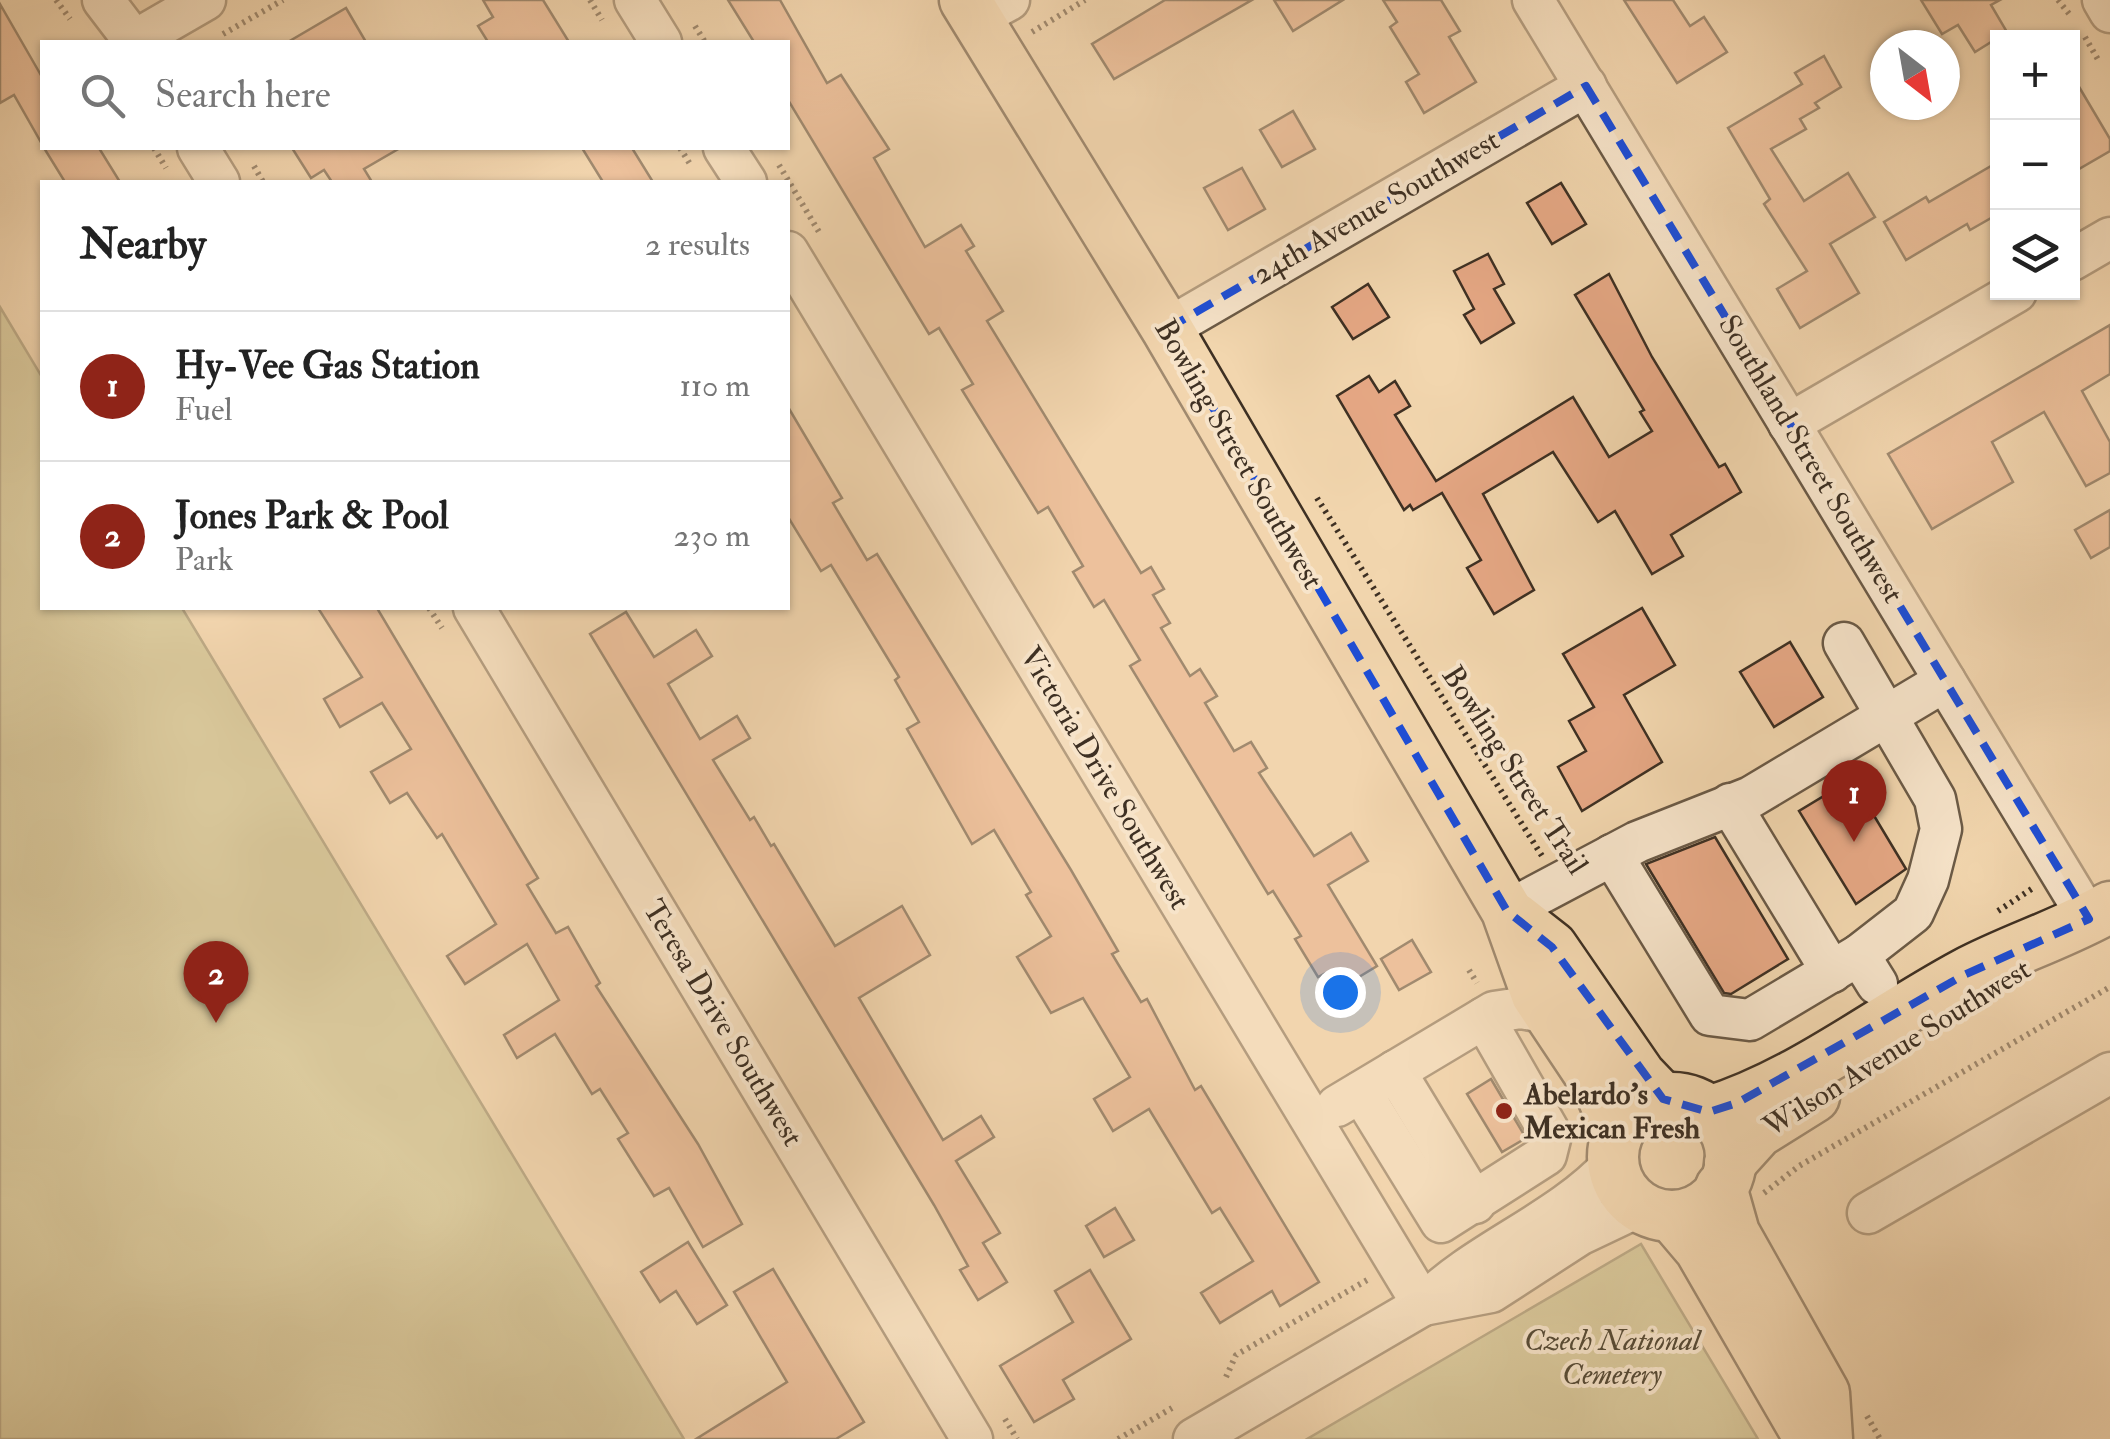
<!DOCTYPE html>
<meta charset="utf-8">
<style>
body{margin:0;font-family:"IM FELL Double Pica",serif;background:#f6f6f6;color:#222}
.controls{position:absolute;right:30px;top:30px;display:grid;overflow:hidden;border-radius:0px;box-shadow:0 2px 8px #0004}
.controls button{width:90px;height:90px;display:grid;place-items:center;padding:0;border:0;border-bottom:2px solid #e0e0e0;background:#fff;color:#222;font:50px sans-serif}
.compass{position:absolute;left:1870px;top:30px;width:90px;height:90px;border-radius:50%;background:#fff;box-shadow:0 2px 8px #0004;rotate:149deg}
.you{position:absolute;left:1340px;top:992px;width:35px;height:35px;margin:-25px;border:8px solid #fff;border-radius:50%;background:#1a73e8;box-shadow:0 0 0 15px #1a73e833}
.badge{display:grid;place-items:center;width:65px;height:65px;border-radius:50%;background:#8f2418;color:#fff;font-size:32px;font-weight:700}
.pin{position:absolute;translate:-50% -82px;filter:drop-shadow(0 2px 5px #0008)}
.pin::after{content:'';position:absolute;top:52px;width:35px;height:30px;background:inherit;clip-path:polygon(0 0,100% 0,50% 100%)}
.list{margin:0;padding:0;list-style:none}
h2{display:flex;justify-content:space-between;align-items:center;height:130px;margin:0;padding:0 40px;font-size:42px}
h2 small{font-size:32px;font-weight:400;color:#767676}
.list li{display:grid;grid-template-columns:65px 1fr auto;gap:30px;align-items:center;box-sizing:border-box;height:150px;padding:0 40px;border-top:2px solid #e0e0e0}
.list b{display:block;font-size:38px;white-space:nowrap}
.list p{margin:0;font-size:32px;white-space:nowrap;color:#767676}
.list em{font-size:32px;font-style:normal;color:#767676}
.icon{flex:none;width:55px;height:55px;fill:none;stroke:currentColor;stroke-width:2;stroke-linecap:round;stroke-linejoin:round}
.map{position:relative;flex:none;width:2110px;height:1439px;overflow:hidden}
.search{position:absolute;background:#fff;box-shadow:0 2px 8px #0004;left:40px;top:40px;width:750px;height:110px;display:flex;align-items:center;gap:25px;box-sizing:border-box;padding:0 35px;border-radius:0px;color:#767676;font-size:38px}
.panel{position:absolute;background:#fff;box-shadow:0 2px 8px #0004;left:40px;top:180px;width:750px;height:430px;border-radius:0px}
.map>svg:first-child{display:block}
</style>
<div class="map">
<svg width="2110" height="1439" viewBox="0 0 2110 1439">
<rect width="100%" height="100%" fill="#f2d6ae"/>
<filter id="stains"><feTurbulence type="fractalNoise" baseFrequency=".002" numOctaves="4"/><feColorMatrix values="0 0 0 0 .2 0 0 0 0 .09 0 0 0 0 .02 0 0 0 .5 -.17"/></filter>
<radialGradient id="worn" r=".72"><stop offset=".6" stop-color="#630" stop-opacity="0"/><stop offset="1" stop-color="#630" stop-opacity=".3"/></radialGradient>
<g fill="#bebd88" stroke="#7e7656" stroke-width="2.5">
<polygon points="0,307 42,377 42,608 182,608 684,1439 0,1439"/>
<polygon points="1641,1244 1758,1439 1307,1439"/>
</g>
<g fill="#e6a885" stroke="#3e3023" stroke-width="2.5">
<polygon points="483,0 543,0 569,42 488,42 478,26 493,17"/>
<polygon points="728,0 780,0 827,83 841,75 889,149 874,158 925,247 961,225 974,246 966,251 1003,311 987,321 1141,573 1151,567 1164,589 1153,595 1170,623 1161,628 1190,676 1200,669 1217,696 1205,703 1234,751 1251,742 1267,768 1259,773 1314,856 1351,833 1368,861 1328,885 1377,966 1334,992 1324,974 1318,977 1295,939 1301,936 1273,891 1268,894 1130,666 1140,660 1104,600 1094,607 1073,572 1083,566 1048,507 1038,513 962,390 973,384 939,328 929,334 788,100 788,42 754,42"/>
<polygon points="1165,0 1252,0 1114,79 1092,44"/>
<polygon points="1274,0 1343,0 1293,31"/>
<polygon points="1383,0 1441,0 1460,31 1449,37 1476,82 1424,113 1406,82 1419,74 1390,27 1397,22"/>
<polygon points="1624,0 1673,0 1690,26 1704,17 1727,52 1677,83"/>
<polygon points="1921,0 2000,0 1991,5 2007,32 1975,52 1958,25 1942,34"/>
<polygon points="0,4 42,77 42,144 14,95 0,103"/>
<polygon points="346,8 366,42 288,42"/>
<polygon points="1824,56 1841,87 1815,103 1819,108 1800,119 1806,129 1771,149 1804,201 1848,173 1875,217 1830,244 1859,293 1800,328 1777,289 1807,271 1764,204 1770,199 1728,128 1802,84 1795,73"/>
<polygon points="2072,75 2110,139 2110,151 2072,173"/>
<polygon points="1293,111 1315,149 1282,167 1260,130"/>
<polygon points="44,148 99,148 120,182 65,182"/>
<polygon points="292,148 400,148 364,169 372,182 332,182 324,170 311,178"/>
<polygon points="582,148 632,148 653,182 603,182"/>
<polygon points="1998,162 1998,214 1970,230 1967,224 1906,260 1884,222 1926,197 1929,202"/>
<polygon points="1242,168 1265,209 1228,230 1204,188"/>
<polygon points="1561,183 1586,224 1552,244 1527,203"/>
<polygon points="1488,254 1504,284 1494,289 1514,323 1481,343 1464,315 1474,309 1454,271"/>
<polygon points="1609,274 1652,357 1719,467 1725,464 1741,492 1671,535 1683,556 1652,574 1615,511 1598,522 1553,452 1483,494 1534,590 1494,614 1467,568 1481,560 1442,493 1413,510 1410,505 1404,510 1337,396 1369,376 1379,392 1395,381 1410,406 1395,415 1436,481 1573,397 1609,457 1652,431 1640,412 1644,410 1575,295"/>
<polygon points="1368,284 1389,317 1353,339 1332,307"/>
<polygon points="2110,325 2110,374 2082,391 2110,442 2110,473 2086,486 2044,412 1992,442 2013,482 1932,529 1888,454"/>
<polygon points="788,407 842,498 833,503 867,560 877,554 1071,870 1118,951 1112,954 1141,1002 1147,999 1195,1090 1201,1086 1319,1282 1280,1306 1272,1291 1220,1323 1201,1293 1253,1261 1220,1208 1212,1213 1149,1109 1113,1131 1094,1099 1130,1077 1083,998 1051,1013 1017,957 1051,936 1026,895 1031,892 994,830 972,844 907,729 919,722 895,680 899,677 831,565 821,571 788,517"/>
<polygon points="2110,510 2110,547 2091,558 2075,530"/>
<polygon points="318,608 377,608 538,878 527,885 556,933 568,927 600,983 596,986 698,1144 742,1224 703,1247 669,1188 654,1196 618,1139 628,1133 600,1089 592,1094 555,1034 517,1058 504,1035 559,1000 527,944 465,984 447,956 496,924 442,834 437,838 407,793 390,803 371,772 411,749 382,703 340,727 324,699 362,677"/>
<polygon points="1642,608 1675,665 1624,695 1662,762 1582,811 1558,767 1586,751 1569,721 1594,707 1563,654"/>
<polygon points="626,612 654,657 696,630 712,656 668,684 700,739 737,716 750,738 713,760 750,820 754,817 771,846 774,844 835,946 902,906 930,955 859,998 943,1140 981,1116 994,1137 956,1161 1000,1233 983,1243 1007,1282 978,1300 960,1270 968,1266 934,1205 590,634"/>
<polygon points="1790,642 1823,697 1774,727 1740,672"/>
<polygon points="1852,779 1906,869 1856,904 1799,811"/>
<polygon points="1715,837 1788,959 1731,994 1724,993 1646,864"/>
<polygon points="1412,940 1431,972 1399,990 1381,959"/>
<polygon points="1491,1079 1526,1138 1502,1152 1467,1094"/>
<polygon points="1115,1208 1134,1240 1104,1257 1086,1226"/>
<polygon points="688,1242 727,1305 697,1324 676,1291 660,1302 641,1272"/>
<polygon points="773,1269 864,1422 836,1439 696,1439 787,1382 734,1292"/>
<polygon points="1090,1270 1131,1339 1063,1380 1074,1399 1034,1422 1000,1366 1073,1322 1055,1291"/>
</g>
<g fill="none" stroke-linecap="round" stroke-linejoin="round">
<defs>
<g id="minor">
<polyline points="103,0 135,42"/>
<polyline points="635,0 661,42"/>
<polyline points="1533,0 2089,919"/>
<polyline points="2103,0 2110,12"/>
<polyline points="976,18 1009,0"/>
<polyline points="134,41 205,0"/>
<polyline points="198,148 219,182"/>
<polyline points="724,148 746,182"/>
<polyline points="788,252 1423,1305"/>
<polyline points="2072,260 2110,238"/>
<polyline points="1167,329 1586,86"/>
<polyline points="1789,424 2016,292"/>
<polyline points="474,608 972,1439"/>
<polyline points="1844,643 1935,799 1941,829 1928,880 1913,913 1859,955"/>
<polyline points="1730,804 1832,972"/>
<polyline points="1612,855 1710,1015 1750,1020 1859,955 1877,984"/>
<polyline points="1507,911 1637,842 1751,797 1945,681"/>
<polyline points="1395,1071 1475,1203"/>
<polyline points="1361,1092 1441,1222 1546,1155 1551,1135 1484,1018"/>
<polyline points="1337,1106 1494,1012 1521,1008 1549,1013"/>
<polyline points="1868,1213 2110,1073"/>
<polyline points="1423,1305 1491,1292 1579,1235 1640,1206"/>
<path d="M 1194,1439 L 1423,1305 C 1479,1249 1559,1223 1613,1164"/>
</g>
<g id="major">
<polyline points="965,0 1167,329 1507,911 1537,995 1599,1088 1618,1132"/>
<polyline points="1515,918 1552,947 1640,1075 1663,1099"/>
<circle cx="1672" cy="1157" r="59"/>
<path d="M 1709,1112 C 1800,1084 1881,1019 1965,974 C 2012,949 2063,934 2110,907"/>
<polyline points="1730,1163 1758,1132 1814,1097"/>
<polyline points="1721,1187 1734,1233 1824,1393 1827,1439"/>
<polyline points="1672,1216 1700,1249 1803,1427 1818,1434"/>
</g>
</defs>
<use href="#minor" stroke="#6b5a46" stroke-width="45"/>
<use href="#major" stroke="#3e3023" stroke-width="55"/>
<g stroke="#3e3023" stroke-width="6" stroke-dasharray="2.5 5" stroke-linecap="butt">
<polyline points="56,0 70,19"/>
<polyline points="590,0 602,20"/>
<polyline points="2058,0 2070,15"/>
<polyline points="695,26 705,42"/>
<polyline points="1032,32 1085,0"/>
<polyline points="223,34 283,0"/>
<polyline points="2085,37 2100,63"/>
<polyline points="154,148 166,168"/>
<polyline points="680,148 690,164"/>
<polyline points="779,165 819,232"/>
<polyline points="254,166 263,182"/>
<polyline points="1317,498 1542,856"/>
<polyline points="429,608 442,628"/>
<polyline points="1998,911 2033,888"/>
<polyline points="1469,970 1477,983"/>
<polyline points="1764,1193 1799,1166 2110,987"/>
<polyline points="1226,1377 1236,1355 1369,1279"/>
<polyline points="1867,1416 1880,1439"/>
<polyline points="1005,1419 1017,1439"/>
<polyline points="1118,1439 1172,1408"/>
</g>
<use href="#minor" stroke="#f7e4ca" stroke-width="40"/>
<use href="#major" stroke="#f2d6ae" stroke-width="50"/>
</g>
<path d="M0 0H2110V1439H0ZM 1586,86 L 2089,919 L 1964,975 L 1737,1103 L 1709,1112 L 1663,1099 L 1552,947 L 1507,911 L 1167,329 Z" fill="#f2d6ae" fill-opacity=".55" fill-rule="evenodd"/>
<path fill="none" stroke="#1d4ed8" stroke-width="8" stroke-dasharray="20 12" stroke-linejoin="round" d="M 1586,86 L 2089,919 L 1964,975 L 1737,1103 L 1709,1112 L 1663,1099 L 1552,947 L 1507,911 L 1167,329 Z"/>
<circle fill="#8f2418" stroke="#f7e4ca" stroke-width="4" cx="1504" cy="1111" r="10"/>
<g text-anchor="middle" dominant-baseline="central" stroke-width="8" stroke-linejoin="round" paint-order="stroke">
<g font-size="30" fill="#3e3023" stroke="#f7e4ca">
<text transform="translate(1376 207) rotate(-30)">24th Avenue Southwest</text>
<text transform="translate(1239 454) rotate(60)">Bowling Street Southwest</text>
<text transform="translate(1811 459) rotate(59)">Southland Street Southwest</text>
<text transform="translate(1515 770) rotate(57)">Bowling Street Trail</text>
<text transform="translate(1105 778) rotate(59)">Victoria Drive Southwest</text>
<text transform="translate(723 1023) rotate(59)">Teresa Drive Southwest</text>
<text transform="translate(1897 1048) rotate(-32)">Wilson Avenue Southwest</text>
</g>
<g font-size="30" font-weight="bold" fill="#3e3023" stroke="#f7e4ca" text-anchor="start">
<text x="1524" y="1094">Abelardo's<tspan x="1524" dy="34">Mexican Fresh</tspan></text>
</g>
<g font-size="30" font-style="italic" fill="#584c37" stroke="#f7e4ca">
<text x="1612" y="1340">Czech National<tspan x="1612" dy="34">Cemetery</tspan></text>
</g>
</g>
<rect width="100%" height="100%" filter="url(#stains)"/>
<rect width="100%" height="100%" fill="url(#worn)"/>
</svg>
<div class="controls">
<button>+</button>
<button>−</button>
<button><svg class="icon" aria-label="layers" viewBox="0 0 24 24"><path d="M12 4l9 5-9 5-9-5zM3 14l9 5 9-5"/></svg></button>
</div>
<svg class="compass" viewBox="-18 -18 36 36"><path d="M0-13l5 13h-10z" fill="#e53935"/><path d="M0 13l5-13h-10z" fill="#767676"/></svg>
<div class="you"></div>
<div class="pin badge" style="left:1854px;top:842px">1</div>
<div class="pin badge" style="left:216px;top:1023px">2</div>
<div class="search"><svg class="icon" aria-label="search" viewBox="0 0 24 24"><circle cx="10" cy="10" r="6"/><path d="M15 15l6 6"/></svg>Search here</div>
<section class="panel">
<h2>Nearby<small>2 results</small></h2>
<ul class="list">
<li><span class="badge">1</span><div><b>Hy-Vee Gas Station</b><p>Fuel</p></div><em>110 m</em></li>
<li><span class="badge">2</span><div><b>Jones Park &amp; Pool</b><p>Park</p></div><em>230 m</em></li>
</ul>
</section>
</div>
